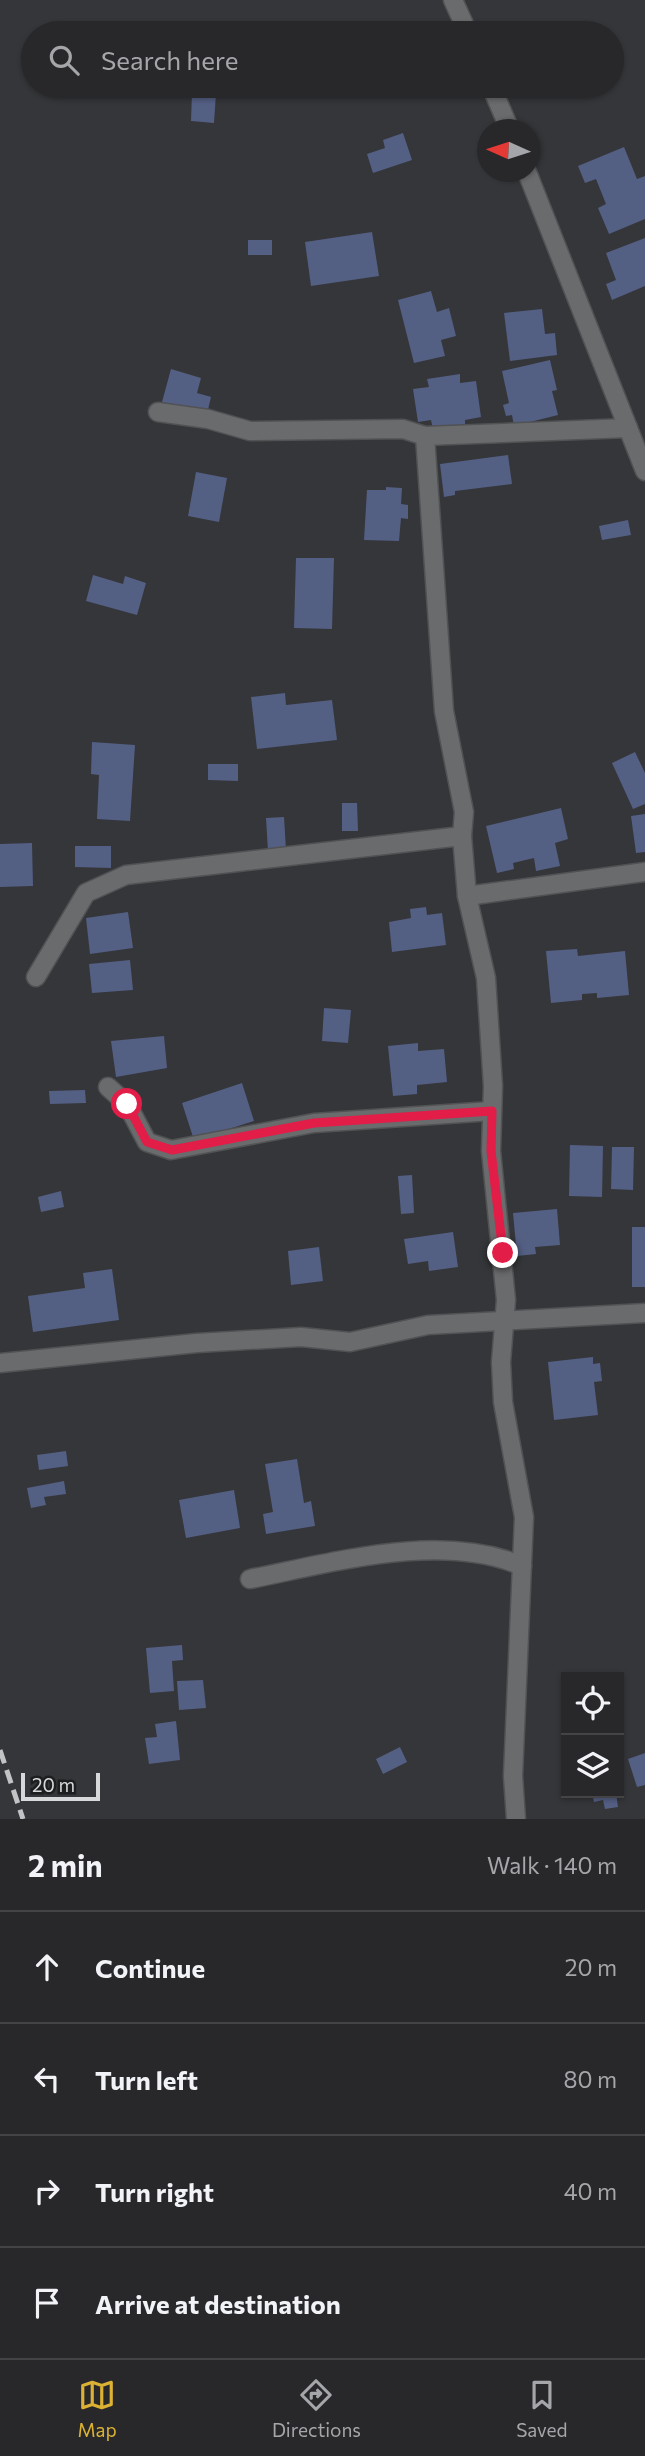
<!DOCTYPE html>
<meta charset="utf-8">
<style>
body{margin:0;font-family:Commissioner,sans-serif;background:#343437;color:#f1f3f6}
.controls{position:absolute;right:21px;bottom:21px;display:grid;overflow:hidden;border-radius:0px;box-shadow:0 2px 5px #0004}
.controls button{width:63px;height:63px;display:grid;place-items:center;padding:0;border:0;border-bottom:2px solid #444447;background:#28282b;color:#f1f3f6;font:35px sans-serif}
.compass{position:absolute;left:477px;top:119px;width:63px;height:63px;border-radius:50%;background:#28282b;box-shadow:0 2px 5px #0004;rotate:273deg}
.scale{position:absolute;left:21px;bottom:18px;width:79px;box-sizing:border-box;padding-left:7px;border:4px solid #d7d8d9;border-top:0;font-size:19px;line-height:24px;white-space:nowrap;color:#d7d8d9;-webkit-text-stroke:5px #1d1e1f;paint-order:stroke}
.stop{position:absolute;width:21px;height:21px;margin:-16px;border:5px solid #e11d48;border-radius:50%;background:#fff}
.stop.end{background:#e11d48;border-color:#fff;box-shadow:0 2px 7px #0008}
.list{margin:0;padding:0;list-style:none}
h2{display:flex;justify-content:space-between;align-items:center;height:91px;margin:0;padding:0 28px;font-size:30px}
h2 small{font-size:23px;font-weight:400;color:#a5a6a9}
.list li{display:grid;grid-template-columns:46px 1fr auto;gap:21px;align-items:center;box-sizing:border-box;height:112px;padding:0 28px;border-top:2px solid #444447}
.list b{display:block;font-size:26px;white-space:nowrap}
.list em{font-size:23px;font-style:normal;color:#a5a6a9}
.icon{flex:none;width:38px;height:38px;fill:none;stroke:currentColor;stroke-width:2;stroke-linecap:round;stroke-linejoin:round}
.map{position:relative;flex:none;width:645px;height:1819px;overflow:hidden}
.search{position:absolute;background:#28282b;box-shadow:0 2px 5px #0004;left:21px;right:21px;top:21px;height:77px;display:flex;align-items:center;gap:18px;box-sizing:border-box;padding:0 24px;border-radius:38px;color:#a5a6a9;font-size:26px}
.sheet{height:539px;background:#28282b}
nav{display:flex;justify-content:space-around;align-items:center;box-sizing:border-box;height:98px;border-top:2px solid #444447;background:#28282b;font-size:19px;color:#a5a6a9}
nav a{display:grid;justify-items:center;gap:4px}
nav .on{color:#dbb233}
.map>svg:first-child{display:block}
</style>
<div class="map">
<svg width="645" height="1819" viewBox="0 0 645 1819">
<rect width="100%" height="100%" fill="#353639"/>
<g fill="#545f84">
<polygon points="192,92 216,93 214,123 191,121"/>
<polygon points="403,133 412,160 373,173 367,154 385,148 383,140"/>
<polygon points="624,147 637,179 645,176 645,219 609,234 598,208 606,204 596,179 585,183 578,166"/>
<polygon points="372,232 379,276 311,286 305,242"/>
<polygon points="645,238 645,286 612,300 606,284 616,280 606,253"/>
<rect x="248" y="240" width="24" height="15"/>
<polygon points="431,291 437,312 449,308 456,336 441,340 445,356 414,363 398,300"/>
<polygon points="542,309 545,334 555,333 557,355 510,361 504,313"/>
<polygon points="550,360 557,390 552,391 558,415 514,426 512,415 506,416 503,405 509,403 502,371"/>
<polygon points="171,369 201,378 197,393 211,397 207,414 162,402"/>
<polygon points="460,374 460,383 476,381 481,417 465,420 465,424 433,429 431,420 418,422 413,389 429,387 427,379"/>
<polygon points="508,455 512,484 455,491 455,495 444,497 440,464"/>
<polygon points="196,472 227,478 219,522 188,516"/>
<polygon points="386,487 402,488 401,504 408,505 408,519 401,518 399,541 364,540 367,490 386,490"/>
<polygon points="628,520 631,535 602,540 599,526"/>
<polygon points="296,558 334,558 332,629 294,628"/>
<polygon points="93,575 123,584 125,576 146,583 137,615 86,601"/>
<polygon points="285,693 286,705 332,700 337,740 257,749 251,697"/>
<polygon points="92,742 135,745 130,821 97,819 99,775 91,774"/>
<polygon points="635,752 645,773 645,804 633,809 612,763"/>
<polygon points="208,764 238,764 238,781 208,780"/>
<polygon points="342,803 357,803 358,831 342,831"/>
<polygon points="561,808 568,839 555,843 560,866 536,871 534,858 513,863 514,869 497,873 486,826"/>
<polygon points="645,814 645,852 636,853 631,816"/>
<polygon points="284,817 286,850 268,851 266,818"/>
<polygon points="32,843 33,886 0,887 0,844"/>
<polygon points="75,846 111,846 111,868 75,867"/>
<polygon points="426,907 427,915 442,913 446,945 392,952 389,922 411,918 410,909"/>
<polygon points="128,912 133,948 90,954 86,918"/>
<polygon points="577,949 578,956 625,951 629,995 597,998 597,993 582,994 582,1000 551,1003 546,951"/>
<polygon points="130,960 133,990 92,993 89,964"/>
<polygon points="324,1008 351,1010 348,1043 322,1041"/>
<polygon points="164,1036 167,1068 116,1077 111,1041"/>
<polygon points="418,1043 418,1051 444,1049 447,1082 417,1085 417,1094 393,1096 388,1046"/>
<polygon points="242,1083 254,1121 194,1140 182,1103"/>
<polygon points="85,1090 86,1103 50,1104 49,1091"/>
<polygon points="570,1145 603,1146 602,1197 569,1196"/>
<polygon points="612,1147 634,1147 633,1190 611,1189"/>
<polygon points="412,1175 414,1213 401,1214 398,1176"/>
<polygon points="61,1191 64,1207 41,1212 38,1197"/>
<polygon points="557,1209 560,1245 535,1247 536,1254 517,1256 513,1213"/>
<rect x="632" y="1227" width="13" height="60"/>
<polygon points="453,1232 458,1267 429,1271 428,1261 408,1264 404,1239"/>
<polygon points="319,1247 323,1281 291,1285 288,1251"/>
<polygon points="112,1269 119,1320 33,1332 28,1296 85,1288 83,1273"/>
<polygon points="593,1357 593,1364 600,1363 602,1381 594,1382 598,1415 554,1420 548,1362"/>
<polygon points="66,1451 68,1466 39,1470 37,1455"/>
<polygon points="297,1459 304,1503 311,1501 315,1526 266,1534 263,1514 273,1512 265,1464"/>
<polygon points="64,1481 66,1494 44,1497 46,1505 31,1508 27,1488"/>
<polygon points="234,1490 240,1528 186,1538 179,1500"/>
<polygon points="182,1645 183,1660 172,1661 174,1691 150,1693 146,1648"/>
<polygon points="203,1680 206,1708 179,1710 177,1681"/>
<polygon points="176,1721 180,1760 149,1764 145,1738 157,1737 155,1724"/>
<polygon points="400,1747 407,1762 383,1774 376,1759"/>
<polygon points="645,1753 645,1785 637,1787 628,1759"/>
<polygon points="592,1793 616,1793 618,1807 605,1809 603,1800 594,1802"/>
</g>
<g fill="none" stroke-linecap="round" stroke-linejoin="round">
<defs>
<g id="minor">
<polyline points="453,0 468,33"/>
<polyline points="491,86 510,130"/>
<polyline points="527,172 645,471"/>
<polyline points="158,412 208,419 250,431 403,429 425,436 628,428"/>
<polyline points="425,436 444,711 464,812 462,836"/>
<polyline points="467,896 645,872"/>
<polyline points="36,977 86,893 126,875 462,836 467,896 486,978 493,1086 491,1151 506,1300 501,1362 503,1402 524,1517 513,1776 516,1819"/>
<polyline points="108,1087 127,1104 147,1142 171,1150 314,1123 492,1111"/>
<polyline points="0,1363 197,1343 301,1337 350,1342 428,1325 645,1313"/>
<path d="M 250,1579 C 332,1563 441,1531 522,1566"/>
</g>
</defs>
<use href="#minor" stroke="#515254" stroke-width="21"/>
<use href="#minor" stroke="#6a6b6d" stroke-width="18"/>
<polyline stroke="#c2c3c5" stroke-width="5" stroke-dasharray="14 7" stroke-linecap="butt" points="0,1750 23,1819"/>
</g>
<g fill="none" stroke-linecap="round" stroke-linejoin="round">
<polyline stroke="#e11d48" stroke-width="9" points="127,1104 147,1142 172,1150 314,1123 492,1111 491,1151 503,1253"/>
</g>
</svg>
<div class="controls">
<button><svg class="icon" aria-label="locate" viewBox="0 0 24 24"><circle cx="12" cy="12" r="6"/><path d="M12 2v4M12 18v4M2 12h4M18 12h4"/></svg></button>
<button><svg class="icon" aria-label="layers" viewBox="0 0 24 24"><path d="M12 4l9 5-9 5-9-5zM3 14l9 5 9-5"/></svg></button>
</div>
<svg class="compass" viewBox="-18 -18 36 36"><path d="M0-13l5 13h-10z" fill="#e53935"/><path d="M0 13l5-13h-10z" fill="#a5a6a9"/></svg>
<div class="scale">20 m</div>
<div class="stop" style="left:127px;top:1104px"></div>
<div class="stop end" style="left:503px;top:1253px"></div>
<div class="search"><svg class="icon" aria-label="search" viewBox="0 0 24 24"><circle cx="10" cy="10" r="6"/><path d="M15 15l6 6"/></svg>Search here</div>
</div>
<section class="sheet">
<h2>2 min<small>Walk · 140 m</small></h2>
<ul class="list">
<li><svg class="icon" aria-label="ahead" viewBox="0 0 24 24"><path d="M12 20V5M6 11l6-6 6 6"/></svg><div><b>Continue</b></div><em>20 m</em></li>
<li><svg class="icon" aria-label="left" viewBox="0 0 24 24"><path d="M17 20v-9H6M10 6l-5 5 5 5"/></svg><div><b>Turn left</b></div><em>80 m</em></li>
<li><svg class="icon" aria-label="right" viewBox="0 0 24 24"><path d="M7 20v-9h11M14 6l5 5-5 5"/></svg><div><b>Turn right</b></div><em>40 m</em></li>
<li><svg class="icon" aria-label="arrive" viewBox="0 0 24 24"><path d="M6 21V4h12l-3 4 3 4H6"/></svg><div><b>Arrive at destination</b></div></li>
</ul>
</section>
<nav>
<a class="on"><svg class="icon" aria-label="map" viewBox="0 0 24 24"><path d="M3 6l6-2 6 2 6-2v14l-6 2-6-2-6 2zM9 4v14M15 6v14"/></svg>Map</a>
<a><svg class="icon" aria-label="directions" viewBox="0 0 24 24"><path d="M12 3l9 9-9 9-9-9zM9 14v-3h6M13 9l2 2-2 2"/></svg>Directions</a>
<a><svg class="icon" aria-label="saved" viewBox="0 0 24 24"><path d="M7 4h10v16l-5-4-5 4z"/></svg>Saved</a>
</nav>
